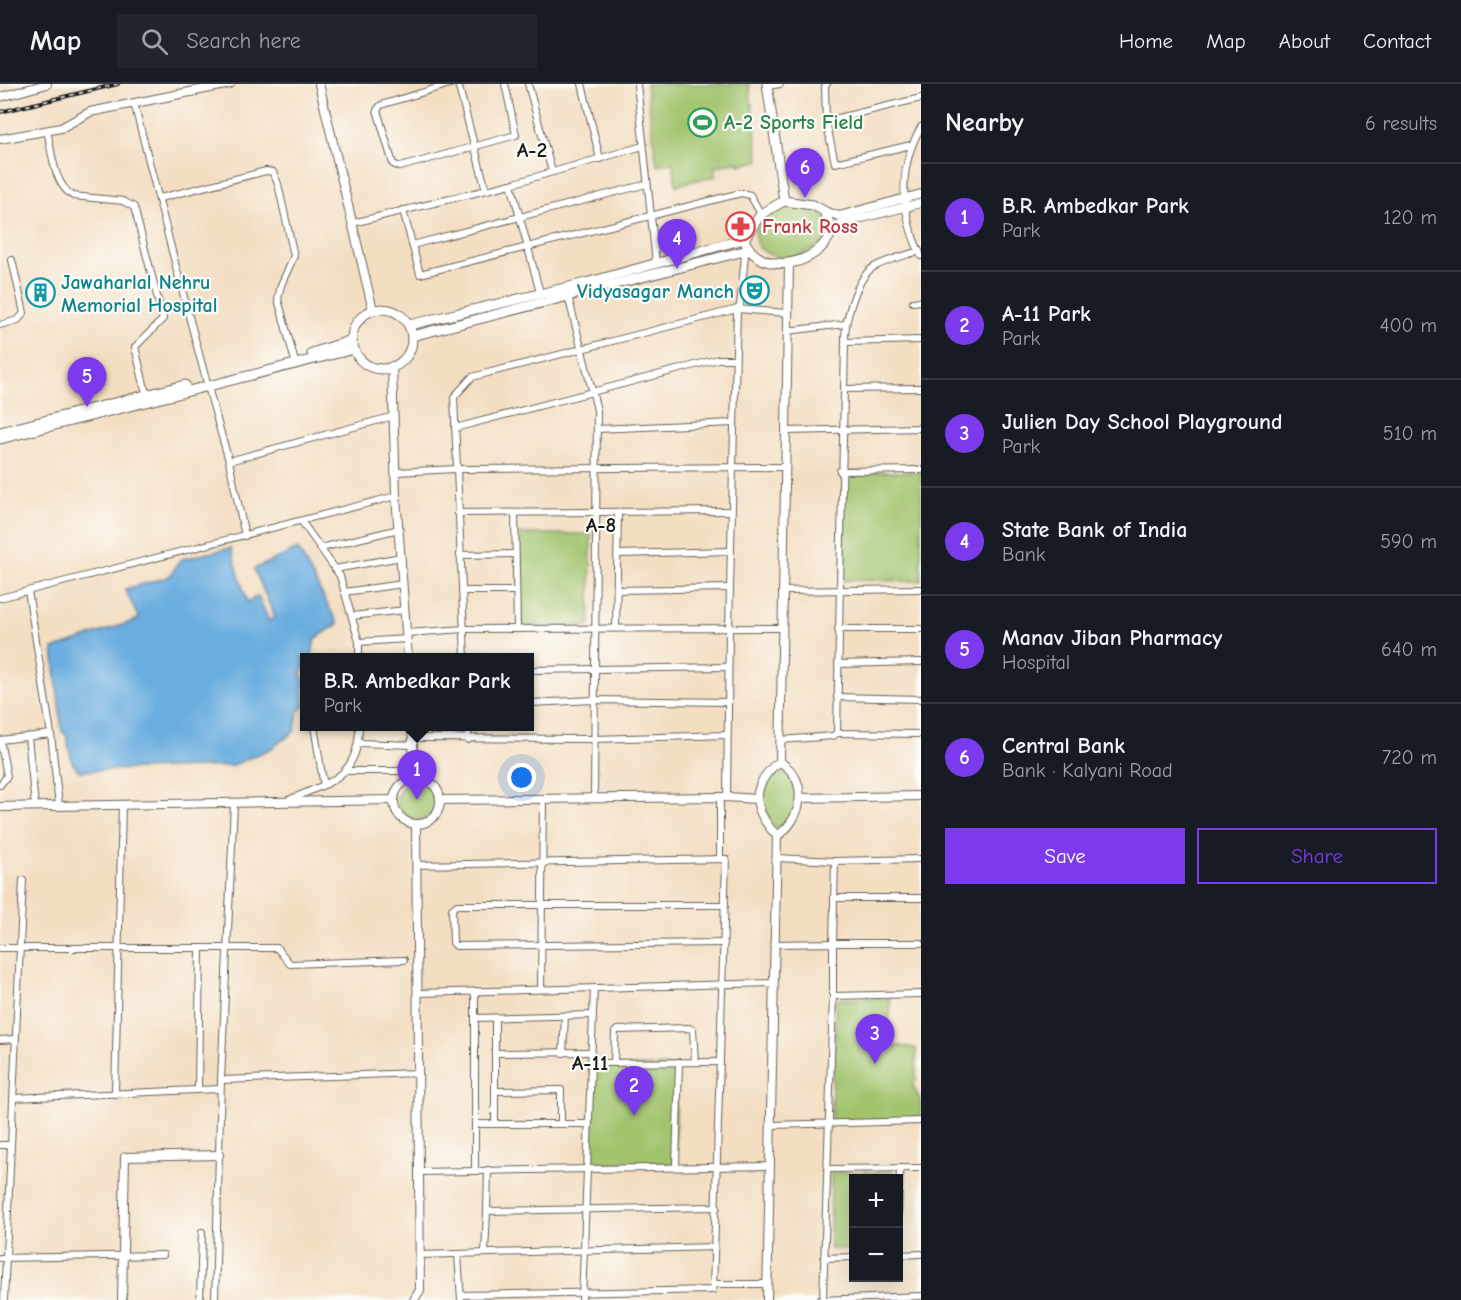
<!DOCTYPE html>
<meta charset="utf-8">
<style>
body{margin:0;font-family:"Comic Neue",sans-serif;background:#20242c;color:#f1f3f6}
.controls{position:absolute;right:18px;bottom:18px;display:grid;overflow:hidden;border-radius:0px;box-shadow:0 6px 24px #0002}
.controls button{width:54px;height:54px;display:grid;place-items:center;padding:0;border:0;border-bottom:2px solid #363941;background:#171b24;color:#f1f3f6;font:30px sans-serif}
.you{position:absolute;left:522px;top:694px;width:21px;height:21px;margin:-15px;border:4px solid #fff;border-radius:50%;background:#1a73e8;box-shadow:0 0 0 9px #1a73e833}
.badge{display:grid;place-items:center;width:39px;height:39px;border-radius:50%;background:#7c3aed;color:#fff;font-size:20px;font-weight:700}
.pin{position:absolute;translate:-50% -50px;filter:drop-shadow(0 2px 3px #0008)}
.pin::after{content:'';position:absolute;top:32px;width:21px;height:18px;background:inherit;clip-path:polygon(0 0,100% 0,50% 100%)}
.popup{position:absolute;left:300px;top:569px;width:234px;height:78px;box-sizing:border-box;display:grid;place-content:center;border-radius:0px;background:#171b24;filter:drop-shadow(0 2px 4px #0005);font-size:20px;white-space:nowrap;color:#9ea1a6}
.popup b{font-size:22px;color:#f1f3f6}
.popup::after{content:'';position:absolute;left:50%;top:100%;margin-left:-12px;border:12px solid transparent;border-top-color:#171b24}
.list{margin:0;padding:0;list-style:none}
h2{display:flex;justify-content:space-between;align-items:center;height:78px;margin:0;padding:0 24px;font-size:26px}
h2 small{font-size:20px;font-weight:400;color:#9ea1a6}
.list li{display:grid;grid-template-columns:39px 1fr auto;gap:18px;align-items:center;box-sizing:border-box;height:108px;padding:0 24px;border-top:2px solid #363941}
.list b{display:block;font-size:22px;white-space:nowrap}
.list p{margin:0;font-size:20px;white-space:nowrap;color:#9ea1a6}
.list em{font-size:20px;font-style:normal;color:#9ea1a6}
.actions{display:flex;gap:12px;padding:18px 24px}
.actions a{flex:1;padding:14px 0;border:2px solid #7c3aed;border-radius:0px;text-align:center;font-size:21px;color:#7c3aed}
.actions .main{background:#7c3aed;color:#fff}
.icon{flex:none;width:33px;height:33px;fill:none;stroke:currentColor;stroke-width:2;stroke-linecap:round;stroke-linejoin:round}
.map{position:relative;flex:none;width:921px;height:1216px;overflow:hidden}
header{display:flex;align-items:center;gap:36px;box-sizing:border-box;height:84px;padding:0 30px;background:#171b24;border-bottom:2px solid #363941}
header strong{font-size:28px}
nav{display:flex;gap:33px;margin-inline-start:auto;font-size:21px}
.search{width:420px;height:54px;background:#20242c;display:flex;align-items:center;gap:15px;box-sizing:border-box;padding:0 21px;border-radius:0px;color:#9ea1a6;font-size:22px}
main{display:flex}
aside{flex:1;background:#171b24}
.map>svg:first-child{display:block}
</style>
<header>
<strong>Map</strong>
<div class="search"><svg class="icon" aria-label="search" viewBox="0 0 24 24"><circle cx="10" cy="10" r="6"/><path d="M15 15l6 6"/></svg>Search here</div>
<nav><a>Home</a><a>Map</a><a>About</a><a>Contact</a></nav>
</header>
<main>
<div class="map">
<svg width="921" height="1216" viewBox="0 0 921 1216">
<rect width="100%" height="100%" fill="#fdfcf7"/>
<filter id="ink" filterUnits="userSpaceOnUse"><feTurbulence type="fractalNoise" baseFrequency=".0167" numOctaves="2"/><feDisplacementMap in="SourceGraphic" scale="12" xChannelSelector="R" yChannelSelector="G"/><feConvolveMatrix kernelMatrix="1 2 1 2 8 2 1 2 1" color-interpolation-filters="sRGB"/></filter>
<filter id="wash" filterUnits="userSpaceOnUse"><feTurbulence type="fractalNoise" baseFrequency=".008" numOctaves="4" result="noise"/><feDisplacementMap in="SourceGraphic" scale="24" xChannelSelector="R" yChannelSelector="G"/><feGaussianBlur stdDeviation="1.35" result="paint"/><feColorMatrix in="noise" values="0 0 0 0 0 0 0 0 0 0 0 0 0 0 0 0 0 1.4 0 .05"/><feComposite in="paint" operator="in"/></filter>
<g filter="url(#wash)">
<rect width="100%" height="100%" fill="#f3dec2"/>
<g fill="#a0c36c" stroke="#5e7044" stroke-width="1.5">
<polygon points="646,0 749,0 759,77 739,81 738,77 715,83 717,92 676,101 673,79 657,81"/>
<path d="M 787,120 L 819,126 L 829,141 C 827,146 826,153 823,158 C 820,161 815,164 811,166 C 780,185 737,164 763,134 C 769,128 779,124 787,120 Z"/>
<polygon points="845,388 921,388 921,497 842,496"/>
<polygon points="519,450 591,450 590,542 520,542"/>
<path d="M 777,687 L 789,691 C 801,710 797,727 782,743 L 776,743 C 762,727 755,700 777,687 Z"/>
<circle cx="417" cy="717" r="20"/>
<polygon points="890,914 889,961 916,964 916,996 912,999 920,1016 921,1034 831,1038 836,915"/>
<polygon points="677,982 675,1080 590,1080 595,983"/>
<polygon points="831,1088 894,1088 894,1094 854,1094 853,1165 830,1165"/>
</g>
<polygon fill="#6aaddf" stroke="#43647e" stroke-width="1.5" points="231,464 247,518 258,512 269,537 275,533 254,485 298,465 338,540 315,555 312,573 304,574 304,585 301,589 304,597 304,623 298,628 295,647 272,664 231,682 79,687 72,679 66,650 62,648 53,565 139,535 125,505 165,494 172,490 176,481 182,475"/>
</g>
<g filter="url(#ink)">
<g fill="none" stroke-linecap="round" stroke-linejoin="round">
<defs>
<g id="minor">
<polyline points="450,0 381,21 377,26 393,80 400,83 516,51 505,0"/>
<polyline points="458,0 486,106"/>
<polyline points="528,0 552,88"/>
<polyline points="582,0 600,75"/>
<polyline points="637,0 656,179"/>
<polyline points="827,0 825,2 826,37 835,79 911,61"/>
<polyline points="768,2 780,0"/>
<path d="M 134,19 C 165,138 194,259 229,377"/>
<polyline points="826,37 921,14"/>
<path d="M 921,43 C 897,85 901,130 921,172"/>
<path d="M 47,46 C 52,67 53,100 73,112 L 123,117 L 134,123 L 163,235 L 135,263 L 146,309"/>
<polyline points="511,100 540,209"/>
<polyline points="160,114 266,87 273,88 278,100 294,172 281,201 278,215 294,274"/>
<polyline points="403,126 420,190 741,109 750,111 761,130"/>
<polyline points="353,139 511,100 643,62"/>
<polyline points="412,161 647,100"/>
<polyline points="748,166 745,171 740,222 737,225 787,229"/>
<polyline points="567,208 597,326 594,714"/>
<polyline points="913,218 921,217"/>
<polyline points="0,241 18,236 24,229 12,176"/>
<polyline points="787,247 845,240"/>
<polyline points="921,256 845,258 837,649 921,650"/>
<path d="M 845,258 C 844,239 856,193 874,183 C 888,175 904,172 919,167"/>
<polyline points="844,305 921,304"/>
<polyline points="455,344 718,275 734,275"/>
<polyline points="597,345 733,339"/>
<polyline points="786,347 921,344"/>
<polyline points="840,387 921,386"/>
<polyline points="396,388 456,385 785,383"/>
<polyline points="458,429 731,427"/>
<polyline points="515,429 517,545"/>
<polyline points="302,438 340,492 359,558 359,574"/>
<polyline points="245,452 229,377 394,332"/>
<polyline points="321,464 399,445"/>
<polyline points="619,470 730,467"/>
<polyline points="460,471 515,470"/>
<polyline points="335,485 401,473"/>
<polyline points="618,506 729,504"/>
<polyline points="28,507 51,650 59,722"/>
<polyline points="462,507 516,507"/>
<polyline points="783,507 921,505"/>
<polyline points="344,508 403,500"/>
<polyline points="0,514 396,412"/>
<polyline points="352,532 405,526"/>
<polyline points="616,544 618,429"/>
<polyline points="838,545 921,545"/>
<polyline points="407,549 464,545 782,544"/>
<polyline points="359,558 407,555"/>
<polyline points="465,574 454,313 472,293 737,225 729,543 727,713"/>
<polyline points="838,580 921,578"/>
<polyline points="530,586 728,583"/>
<polyline points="837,613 921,615"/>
<polyline points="530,619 594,616 727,618"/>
<polyline points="314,642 323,697 327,700"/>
<polyline points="468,642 468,656"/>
<polyline points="28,653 35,722"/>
<polyline points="413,654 594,655 727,651"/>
<polyline points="0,656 51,650"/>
<polyline points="781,656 833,652 837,649"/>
<polyline points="359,659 413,661"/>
<polyline points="348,687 415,687"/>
<polyline points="0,701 7,692 0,656"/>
<path d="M 286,717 C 327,699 359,695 359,642"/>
<polyline points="777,774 835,777 921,775"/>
<polyline points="720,775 720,713"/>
<polyline points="835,777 833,859 921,859"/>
<polyline points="417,781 726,775 713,1206 461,1211"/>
<polyline points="834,814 921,814"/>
<polyline points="724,859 456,862 453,859 452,825 457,821 725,821"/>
<polyline points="775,860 833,859 833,912 921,910"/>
<polyline points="0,864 200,864"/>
<polyline points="541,905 543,714"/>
<polyline points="475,907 475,1087"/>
<polyline points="418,909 774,899"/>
<polyline points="475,934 593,931"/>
<polyline points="495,934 495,1040"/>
<polyline points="0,956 15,955"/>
<polyline points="495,969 591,968"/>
<polyline points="563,969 565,932"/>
<polyline points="591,979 720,978"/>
<polyline points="614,979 615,948 617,946 689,944 693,946 695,978"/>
<polyline points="221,996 418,989"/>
<polyline points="198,1006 200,864 277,864 290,880 404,876"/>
<polyline points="495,1007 561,1006 561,1040"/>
<polyline points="115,1010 122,720"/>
<polyline points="13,1014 220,1005"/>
<polyline points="475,1040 589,1040"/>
<polyline points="772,1041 921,1037"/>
<polyline points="0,1061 11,1061"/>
<polyline points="676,1082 679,978"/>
<polyline points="828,1085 921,1084"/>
<polyline points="488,1086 487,1127 717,1123"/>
<polyline points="419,1088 771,1082"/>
<polyline points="898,1133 900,1084"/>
<polyline points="485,1169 487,1127"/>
<polyline points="458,1170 461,1216"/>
<polyline points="420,1171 715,1163"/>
<polyline points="898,1171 921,1170"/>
<polyline points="0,1174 163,1171"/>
<polyline points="824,1174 854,1173"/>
<polyline points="713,1200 768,1200"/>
<polyline points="823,1215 833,912"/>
<polyline points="4,1216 23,796"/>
<polyline points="200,1216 202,1148"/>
<polyline points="215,1216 221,996 234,719"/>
<polyline points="582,1216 594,904"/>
<polyline points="820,1216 921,1212"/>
</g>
<g id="tertiary">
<polyline points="319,0 373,226"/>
<polyline points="0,13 47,0"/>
<polyline points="0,55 61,44 90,28 230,0"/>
<polyline points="824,127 839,132 921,110"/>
<polyline points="832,146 842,139 921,119"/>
<polyline points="392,282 396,412 408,574"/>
<polyline points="412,642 415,694"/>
<polyline points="780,678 789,180"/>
<circle cx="417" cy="717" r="23"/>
<polyline points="800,714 921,712"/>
<polyline points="440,716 727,713 756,715"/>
<polyline points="0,723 394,716"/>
<path d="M 777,752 C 803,735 810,696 780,678"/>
<polyline points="122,1216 125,1073 219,1071"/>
<polyline points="414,1216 420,1206 416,740"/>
<path d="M 767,1216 L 777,752 C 760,734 749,714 766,691 C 770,686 773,681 780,678"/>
</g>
<g id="primary">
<polyline points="767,0 784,117"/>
<circle cx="382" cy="255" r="30"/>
<path d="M 409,241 L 586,199 L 744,155 L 761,130 L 784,117 L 813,121 L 824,127 L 832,146 C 820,183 758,194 744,155"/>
<polyline points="412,252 748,166"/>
<polyline points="312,269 352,256"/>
<polyline points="0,348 185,301"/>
<polyline points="0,355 354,265"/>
</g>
</defs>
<use href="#minor" stroke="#676056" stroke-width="8"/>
<use href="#tertiary" stroke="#676056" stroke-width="10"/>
<use href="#primary" stroke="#676056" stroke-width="11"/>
<use href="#minor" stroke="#fff" stroke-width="6"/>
<use href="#tertiary" stroke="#fff" stroke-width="8"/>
<use href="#primary" stroke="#fff" stroke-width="9"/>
<defs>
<polyline id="rail" points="0,28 118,0"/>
</defs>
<use href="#rail" stroke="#1c1c1c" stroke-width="4"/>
<use href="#rail" stroke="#fdfcf7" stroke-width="1.5" stroke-dasharray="4.5" stroke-linecap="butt"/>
</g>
</g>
<defs>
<symbol id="stadium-ring" viewBox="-11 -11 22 22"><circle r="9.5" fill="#fdfcf7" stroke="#2e9e5b" stroke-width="1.5"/><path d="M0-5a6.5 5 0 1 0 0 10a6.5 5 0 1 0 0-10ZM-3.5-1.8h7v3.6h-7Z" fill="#2e9e5b"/></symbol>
<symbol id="pharmacy-ring" viewBox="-11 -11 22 22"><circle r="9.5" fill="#fdfcf7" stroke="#e0444e" stroke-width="1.5"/><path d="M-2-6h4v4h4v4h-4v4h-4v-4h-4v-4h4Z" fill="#e0444e"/></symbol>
<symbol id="theatre-ring" viewBox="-11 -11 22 22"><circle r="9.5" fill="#fdfcf7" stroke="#0f9aa8" stroke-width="1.5"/><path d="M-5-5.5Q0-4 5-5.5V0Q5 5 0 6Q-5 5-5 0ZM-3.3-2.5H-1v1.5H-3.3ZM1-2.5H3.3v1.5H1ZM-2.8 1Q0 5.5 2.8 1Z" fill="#0f9aa8"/></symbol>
<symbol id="building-ring" viewBox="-11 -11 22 22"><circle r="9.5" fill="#fdfcf7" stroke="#0f9aa8" stroke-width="1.5"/><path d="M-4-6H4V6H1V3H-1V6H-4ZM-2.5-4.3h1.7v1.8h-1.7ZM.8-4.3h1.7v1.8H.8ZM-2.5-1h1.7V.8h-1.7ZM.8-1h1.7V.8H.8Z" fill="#0f9aa8"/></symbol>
</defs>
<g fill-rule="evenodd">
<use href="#stadium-ring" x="686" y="22" width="33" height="33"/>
<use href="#pharmacy-ring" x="724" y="126" width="33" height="33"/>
<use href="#theatre-ring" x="738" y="190" width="33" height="33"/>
<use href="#building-ring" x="24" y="192" width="33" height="33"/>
</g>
<g text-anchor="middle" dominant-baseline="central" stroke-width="4.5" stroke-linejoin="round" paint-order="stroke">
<g font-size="20" font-weight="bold" fill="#27864d" stroke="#fdfcf7" text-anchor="start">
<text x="724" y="38">A-2 Sports Field</text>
</g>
<g font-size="20" font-weight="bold" fill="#be3a42" stroke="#fdfcf7" text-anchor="start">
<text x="762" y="142">Frank Ross</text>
</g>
<g font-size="20" font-weight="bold" fill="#0d838f" stroke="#fdfcf7" text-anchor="start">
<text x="61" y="198">Jawaharlal Nehru<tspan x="61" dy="23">Memorial Hospital</tspan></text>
<text x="734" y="207" text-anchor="end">Vidyasagar Manch</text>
</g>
<g font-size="21" font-weight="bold" fill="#1c1c1c" stroke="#fdfcf7">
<text x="532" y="66">A-2</text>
<text x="601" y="441">A-8</text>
<text x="590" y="979">A-11</text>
</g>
</g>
</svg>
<div class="controls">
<button>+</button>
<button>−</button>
</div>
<div class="you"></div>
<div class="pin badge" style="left:417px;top:716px">1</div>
<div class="popup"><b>B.R. Ambedkar Park</b>Park</div>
<div class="pin badge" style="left:634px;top:1032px">2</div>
<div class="pin badge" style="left:875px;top:980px">3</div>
<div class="pin badge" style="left:677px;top:185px">4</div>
<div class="pin badge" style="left:87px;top:323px">5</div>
<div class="pin badge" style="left:805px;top:114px">6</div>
</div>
<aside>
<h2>Nearby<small>6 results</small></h2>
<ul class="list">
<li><span class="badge">1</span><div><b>B.R. Ambedkar Park</b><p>Park</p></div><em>120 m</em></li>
<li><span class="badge">2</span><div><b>A-11 Park</b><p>Park</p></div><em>400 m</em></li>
<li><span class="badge">3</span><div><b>Julien Day School Playground</b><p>Park</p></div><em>510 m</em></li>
<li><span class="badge">4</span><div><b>State Bank of India</b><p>Bank</p></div><em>590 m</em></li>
<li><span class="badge">5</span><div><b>Manav Jiban Pharmacy</b><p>Hospital</p></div><em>640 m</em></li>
<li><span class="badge">6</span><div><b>Central Bank</b><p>Bank · Kalyani Road</p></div><em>720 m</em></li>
</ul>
<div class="actions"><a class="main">Save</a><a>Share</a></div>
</aside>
</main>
